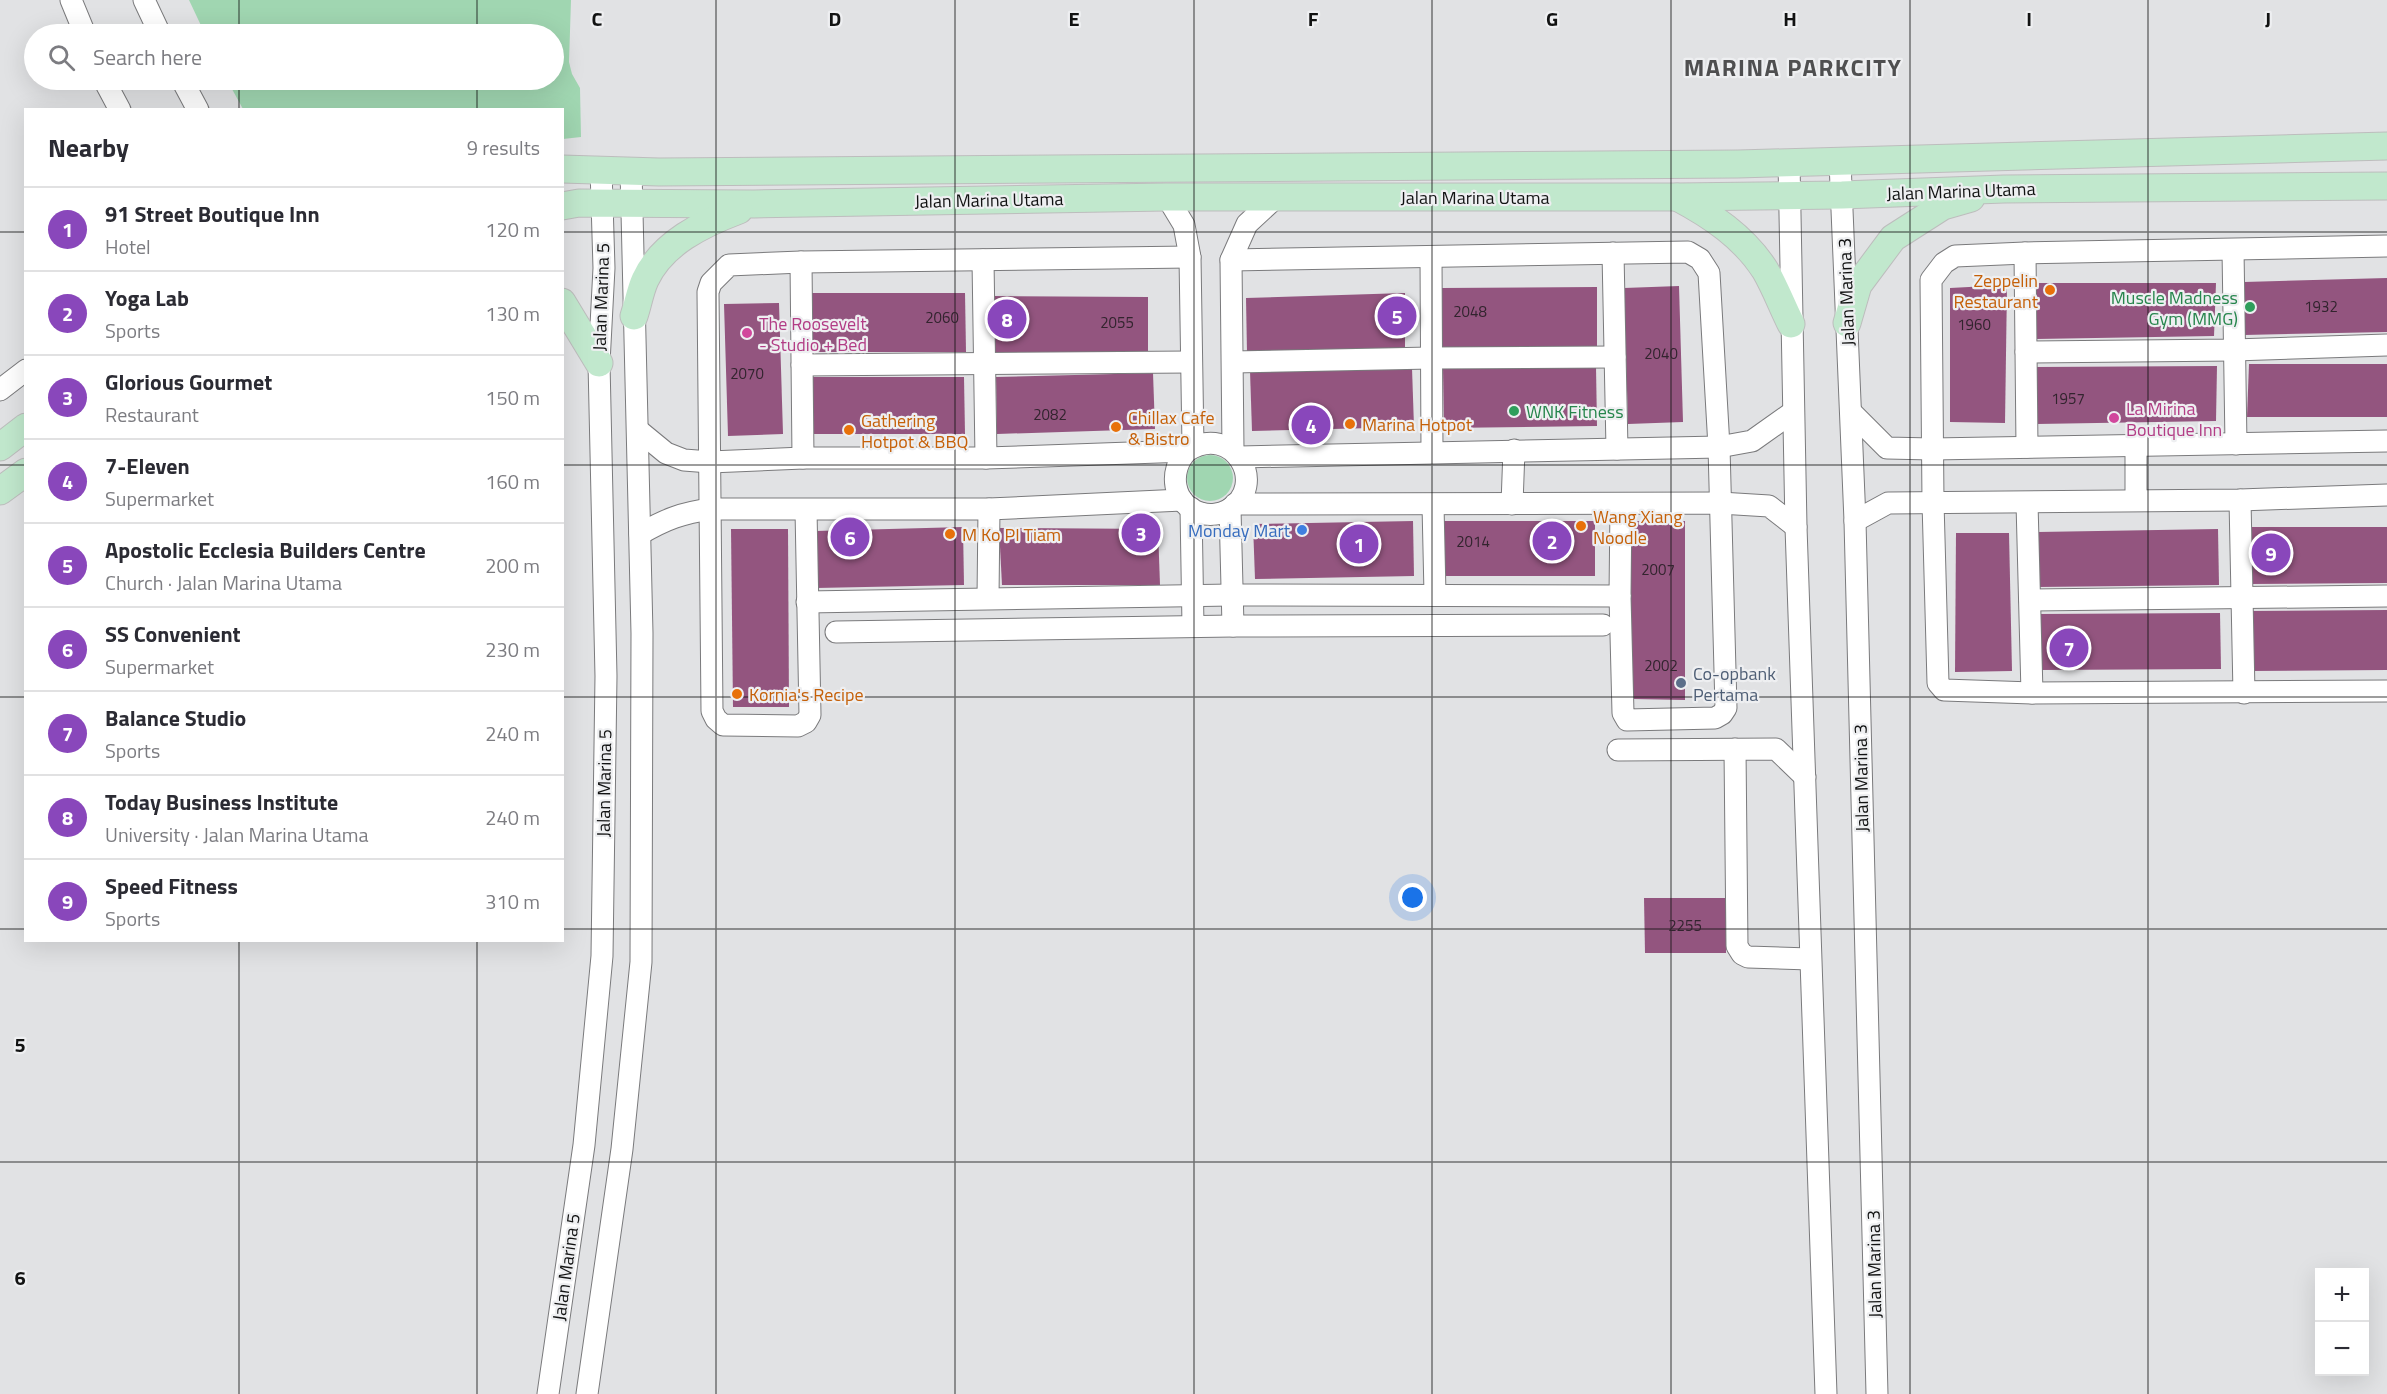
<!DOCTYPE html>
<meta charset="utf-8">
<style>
body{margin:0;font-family:"Titillium Web",sans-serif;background:#f2f2f3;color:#2b2b33}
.controls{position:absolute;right:18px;bottom:18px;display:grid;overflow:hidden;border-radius:0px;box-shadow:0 6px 24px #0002}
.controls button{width:54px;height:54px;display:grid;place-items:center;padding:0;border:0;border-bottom:2px solid #e1e1e2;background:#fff;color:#2b2b33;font:30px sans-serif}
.you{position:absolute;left:1413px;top:898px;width:21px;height:21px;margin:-15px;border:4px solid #fff;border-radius:50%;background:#1a73e8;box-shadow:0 0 0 9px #1a73e833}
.badge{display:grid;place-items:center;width:39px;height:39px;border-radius:50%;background:#8947bb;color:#fff;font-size:20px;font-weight:700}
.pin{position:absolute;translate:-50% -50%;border:3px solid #fff;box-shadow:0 2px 6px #0006}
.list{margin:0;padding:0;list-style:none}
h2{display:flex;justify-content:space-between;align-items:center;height:78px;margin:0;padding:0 24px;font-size:26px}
h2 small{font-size:20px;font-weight:400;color:#7c7c81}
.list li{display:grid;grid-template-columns:39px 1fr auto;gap:18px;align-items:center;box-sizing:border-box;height:84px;padding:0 24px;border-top:2px solid #e1e1e2}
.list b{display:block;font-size:22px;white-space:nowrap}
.list p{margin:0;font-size:20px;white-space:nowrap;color:#7c7c81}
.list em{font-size:20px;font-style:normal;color:#7c7c81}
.icon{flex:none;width:33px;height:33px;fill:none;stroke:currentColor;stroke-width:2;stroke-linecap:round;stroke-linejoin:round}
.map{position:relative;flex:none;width:2387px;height:1394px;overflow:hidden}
.search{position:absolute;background:#fff;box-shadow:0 6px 24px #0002;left:24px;top:24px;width:540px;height:66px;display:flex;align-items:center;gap:15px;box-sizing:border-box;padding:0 21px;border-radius:33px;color:#7c7c81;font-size:22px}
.panel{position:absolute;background:#fff;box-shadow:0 6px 24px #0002;left:24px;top:108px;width:540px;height:834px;border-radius:0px}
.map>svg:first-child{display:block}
</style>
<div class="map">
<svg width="2387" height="1394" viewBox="0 0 2387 1394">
<rect width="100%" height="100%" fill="#e1e2e4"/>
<g fill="#a0d6b1">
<polygon points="189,0 571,0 569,62 572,74 580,88 581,137 563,139 562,110 243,109 227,80 554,80 554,34 205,34"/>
<circle cx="1210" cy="478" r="23"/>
</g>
<g fill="#93557f">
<polygon points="2387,278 2387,332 2244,335 2244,282"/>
<polygon points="2034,283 2216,283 2214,336 2036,339"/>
<polygon points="2007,285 2005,423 1950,422 1950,288"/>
<polygon points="1679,286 1683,422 1628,424 1624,288"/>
<polygon points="1597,287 1597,347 1442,348 1441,288"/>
<polygon points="812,293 965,293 966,352 813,352"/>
<polygon points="1405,293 1405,348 1247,353 1246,298"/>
<polygon points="993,296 1148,297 1148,353 993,352"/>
<polygon points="779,303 783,434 728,436 724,304"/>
<polygon points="2249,364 2387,364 2387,417 2247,417"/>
<polygon points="2217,366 2216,421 2037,424 2036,367"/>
<polygon points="1596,367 1597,426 1444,428 1443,369"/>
<polygon points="1412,368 1414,427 1252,431 1250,371"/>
<polygon points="1153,373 1155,429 997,434 996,377"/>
<polygon points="811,377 964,377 965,434 811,434"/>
<polygon points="1413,521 1414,576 1255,579 1253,524"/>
<polygon points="1444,521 1595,521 1595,576 1445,576"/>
<polygon points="1629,521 1685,521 1685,700 1633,699"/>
<polygon points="963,527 964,585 816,588 815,531"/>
<polygon points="2248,527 2387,527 2387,583 2249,584"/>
<polygon points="999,528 1158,529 1160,585 1002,585"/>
<polygon points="731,529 788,529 789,707 733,707"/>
<polygon points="2218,529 2219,585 2038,587 2038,532"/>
<polygon points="1956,533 2009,533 2012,671 1955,672"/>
<polygon points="2387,610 2387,670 2250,671 2249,611"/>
<polygon points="2220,613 2221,669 2040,670 2038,614"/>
<polygon points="1644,898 1726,898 1726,953 1645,953"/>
</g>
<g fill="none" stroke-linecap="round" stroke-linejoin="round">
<defs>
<g id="minor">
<polyline points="71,0 85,34"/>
<polyline points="144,0 160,34"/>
<polyline points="104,80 120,110"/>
<polyline points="182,80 198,110"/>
<polyline points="1789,162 1796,527 1826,1394"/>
<polyline points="1840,162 1855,521 1877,1394"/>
<polyline points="1167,197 1184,225 1190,257 1193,446"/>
<polyline points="2387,246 2025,253 1955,256 1944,263 1931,280 1933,502 1938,683 1944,690 2032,693 2387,691"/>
<polyline points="2233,250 2236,444"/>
<polyline points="1613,253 1617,449"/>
<polyline points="2025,253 2027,447"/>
<polyline points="1431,257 1432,452"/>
<polyline points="983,260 986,458"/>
<polyline points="1231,260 1688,252 1700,259 1709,273 1719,447 1726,708 1722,714 1715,718 1627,720 1623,713 1620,596 1621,504"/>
<polyline points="801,262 803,458"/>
<polyline points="2026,352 2234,350 2387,345"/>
<polyline points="1233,362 1431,358 1615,357"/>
<polyline points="802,365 1191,362"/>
<polyline points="0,390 26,370"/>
<polyline points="1851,412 1887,448 1932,449 2387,441"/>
<path d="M 638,430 L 666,453 L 684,460 L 710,462 L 803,458 L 986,458 L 1187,451 C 1233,421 1270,486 1228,510 C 1221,514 1210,516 1201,513 C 1172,505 1168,470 1187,451"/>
<polyline points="1233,450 1231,260 1247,224 1274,199"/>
<polyline points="1240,457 1719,447 1752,441 1793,412"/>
<polyline points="2136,500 2136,446"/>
<polyline points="2240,500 2244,693"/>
<polyline points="2027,503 2032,693"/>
<polyline points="1235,504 1720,503 1769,506 1796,527"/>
<polyline points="1512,504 1514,450"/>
<polyline points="1433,505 1435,594"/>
<polyline points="1191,508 1193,626"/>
<polyline points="1230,509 1233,626"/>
<polyline points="806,510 810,715 806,722 798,726 723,725 716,719 712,711 708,292 711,283 729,265 801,262 1190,257"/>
<polyline points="1855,521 1888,503 2240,500 2387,495"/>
<path d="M 640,534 C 666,519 682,513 711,509 L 989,509 L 1182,500"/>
<polyline points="988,598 989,509"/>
<polyline points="2030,600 2387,596"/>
<polyline points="807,602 1232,595 1620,596"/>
<polyline points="836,632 1233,626 1603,625"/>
<polyline points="1735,749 1737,946 1742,954 1748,957 1810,959"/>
<polyline points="1618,750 1776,749 1805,777"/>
<polyline points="548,1394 584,1145 602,956 606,676 599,363 604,268 601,169"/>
<polyline points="587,1394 622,1149 641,962 642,633 631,170"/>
</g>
<g id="major">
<polyline points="562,169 659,172 1738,164 2387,146"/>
<path d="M 1677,197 C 1711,215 1744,237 1765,270 C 1775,287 1782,306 1791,324"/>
<polyline points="562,206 579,203 754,204 1167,197 1677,197 1842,195 2004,189 2387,186"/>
<polyline points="562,302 599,363"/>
<path d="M 634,316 C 638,304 640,291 645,280 C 662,243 702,224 739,210"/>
<polyline points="1847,323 1858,285 1893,238 1943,206 1971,198"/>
<polyline points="0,447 26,427"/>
<polyline points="0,491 26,472"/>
</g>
</defs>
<use href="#minor" stroke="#7a7a7c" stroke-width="23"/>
<use href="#major" stroke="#bdbdbd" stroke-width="29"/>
<use href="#minor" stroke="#fff" stroke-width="21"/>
<use href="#major" stroke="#c1e8cd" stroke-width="27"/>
</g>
<path fill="none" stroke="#121313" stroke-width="1.5" stroke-opacity="0.55" d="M 239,0 L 239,34M 477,0 L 477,34M 716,0 L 716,1394M 955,0 L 955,1394M 1194,0 L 1194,1394M 1432,0 L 1432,1394M 1671,0 L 1671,1394M 1910,0 L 1910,1394M 2148,0 L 2148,1394M 239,80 L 239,110M 477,80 L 477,110M 0,232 L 26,232M 562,232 L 2387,232M 0,465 L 26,465M 562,465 L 2387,465M 0,697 L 26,697M 562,697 L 2387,697M 0,929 L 26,929M 562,929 L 2387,929M 239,940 L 239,1394M 477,940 L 477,1394M 0,1162 L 2387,1162"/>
<g fill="#e8710a" stroke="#eeeff1" stroke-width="2">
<circle cx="2050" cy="290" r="6"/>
<circle cx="1350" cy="424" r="6"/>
<circle cx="1116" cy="427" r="6"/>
<circle cx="849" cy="430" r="6"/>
<circle cx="1581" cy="526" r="6"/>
<circle cx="950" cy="534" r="6"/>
<circle cx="737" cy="694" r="6"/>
</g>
<g fill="#2e9e5b" stroke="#eeeff1" stroke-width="2">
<circle cx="2250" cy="307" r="6"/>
<circle cx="1514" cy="411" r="6"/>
</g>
<g fill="#d1479c" stroke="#eeeff1" stroke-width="2">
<circle cx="747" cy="333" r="6"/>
<circle cx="2114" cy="418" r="6"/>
</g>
<circle fill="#3f7fe0" stroke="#eeeff1" stroke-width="2" cx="1302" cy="530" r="6"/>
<circle fill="#5c6f8a" stroke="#eeeff1" stroke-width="2" cx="1681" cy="683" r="6"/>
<g text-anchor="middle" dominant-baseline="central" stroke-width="4.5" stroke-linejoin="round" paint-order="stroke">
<g font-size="15" fill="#32242e">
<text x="2321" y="306">1932</text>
<text x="1470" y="311">2048</text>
<text x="942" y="317">2060</text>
<text x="1117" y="322">2055</text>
<text x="1974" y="324">1960</text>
<text x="1661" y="353">2040</text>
<text x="747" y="373">2070</text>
<text x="2068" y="398">1957</text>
<text x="1050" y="414">2082</text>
<text x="1473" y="541">2014</text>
<text x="1658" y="569">2007</text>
<text x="1661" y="665">2002</text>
<text x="1685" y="925">2255</text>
</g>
<g font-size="18" fill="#121313" stroke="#eeeff1">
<text transform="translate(1961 191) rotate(-2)">Jalan Marina Utama</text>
<text x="1475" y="197">Jalan Marina Utama</text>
<text transform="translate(989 200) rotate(-1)">Jalan Marina Utama</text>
<text transform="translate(1846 292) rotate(-92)">Jalan Marina 3</text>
<text transform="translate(601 297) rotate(-88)">Jalan Marina 5</text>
<text transform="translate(1861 778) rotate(-91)">Jalan Marina 3</text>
<text transform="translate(604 783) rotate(-89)">Jalan Marina 5</text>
<text transform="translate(1874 1264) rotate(-91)">Jalan Marina 3</text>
<text transform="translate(566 1267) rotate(-82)">Jalan Marina 5</text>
</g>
<g font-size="18" fill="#c56008" stroke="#eeeff1" text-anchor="start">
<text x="2038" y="280" text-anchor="end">Zeppelin<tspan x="2038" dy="21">Restaurant</tspan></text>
<text x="1128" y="417">Chillax Cafe<tspan x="1128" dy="21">&amp; Bistro</tspan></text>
<text x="861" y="420">Gathering<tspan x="861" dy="21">Hotpot &amp; BBQ</tspan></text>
<text x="1362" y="424">Marina Hotpot</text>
<text x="1593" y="516">Wang Xiang<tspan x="1593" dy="21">Noodle</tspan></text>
<text x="962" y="534">M Ko PI Tiam</text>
<text x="749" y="694">Kornia's Recipe</text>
</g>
<g font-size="18" fill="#27864d" stroke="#eeeff1" text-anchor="end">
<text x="2238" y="297">Muscle Madness<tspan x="2238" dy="21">Gym (MMG)</tspan></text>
<text x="1526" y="411" text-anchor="start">WNK Fitness</text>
</g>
<g font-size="18" fill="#b23c85" stroke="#eeeff1" text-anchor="start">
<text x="759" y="323">The Roosevelt<tspan x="759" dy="21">- Studio + Bed</tspan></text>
<text x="2126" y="408">La Mirina<tspan x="2126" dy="21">Boutique Inn</tspan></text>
</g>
<g font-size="18" fill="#366cbe" stroke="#eeeff1" text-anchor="end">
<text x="1290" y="530">Monday Mart</text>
</g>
<g font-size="18" fill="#4e5e75" stroke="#eeeff1" text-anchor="start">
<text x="1693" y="673">Co-opbank<tspan x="1693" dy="21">Pertama</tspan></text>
</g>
<g font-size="24" font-weight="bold" letter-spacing="1.5" fill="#4f4f50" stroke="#eeeff1">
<text x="1793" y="67">MARINA PARKCITY</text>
</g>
</g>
<g font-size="20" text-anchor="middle" font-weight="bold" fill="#121313" stroke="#eeeff1" stroke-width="4.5" stroke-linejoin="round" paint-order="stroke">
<text x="597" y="26">C</text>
<text x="835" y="26">D</text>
<text x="1074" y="26">E</text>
<text x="1313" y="26">F</text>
<text x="1552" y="26">G</text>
<text x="1790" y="26">H</text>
<text x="2029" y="26">I</text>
<text x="2268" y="26">J</text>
<text x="20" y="1052">5</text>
<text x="20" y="1285">6</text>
</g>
</svg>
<div class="controls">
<button>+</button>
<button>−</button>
</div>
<div class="you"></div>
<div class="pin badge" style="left:1359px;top:544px">1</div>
<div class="pin badge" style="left:1552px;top:541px">2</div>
<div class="pin badge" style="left:1141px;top:533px">3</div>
<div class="pin badge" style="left:1311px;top:425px">4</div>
<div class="pin badge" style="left:1397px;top:316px">5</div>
<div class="pin badge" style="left:850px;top:537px">6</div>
<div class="pin badge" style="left:2069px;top:648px">7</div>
<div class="pin badge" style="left:1007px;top:319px">8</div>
<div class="pin badge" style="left:2271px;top:553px">9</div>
<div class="search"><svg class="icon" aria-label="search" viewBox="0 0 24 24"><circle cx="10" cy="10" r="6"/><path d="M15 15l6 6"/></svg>Search here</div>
<section class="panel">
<h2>Nearby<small>9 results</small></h2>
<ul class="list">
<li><span class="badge">1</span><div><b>91 Street Boutique Inn</b><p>Hotel</p></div><em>120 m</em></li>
<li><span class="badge">2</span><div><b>Yoga Lab</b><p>Sports</p></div><em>130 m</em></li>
<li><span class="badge">3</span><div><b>Glorious Gourmet</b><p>Restaurant</p></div><em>150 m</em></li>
<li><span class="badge">4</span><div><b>7-Eleven</b><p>Supermarket</p></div><em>160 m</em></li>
<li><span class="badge">5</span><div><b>Apostolic Ecclesia Builders Centre</b><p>Church · Jalan Marina Utama</p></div><em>200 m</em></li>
<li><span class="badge">6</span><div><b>SS Convenient</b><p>Supermarket</p></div><em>230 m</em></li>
<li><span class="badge">7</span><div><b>Balance Studio</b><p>Sports</p></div><em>240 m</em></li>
<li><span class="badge">8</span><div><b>Today Business Institute</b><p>University · Jalan Marina Utama</p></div><em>240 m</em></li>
<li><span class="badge">9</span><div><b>Speed Fitness</b><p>Sports</p></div><em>310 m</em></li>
</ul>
</section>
</div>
